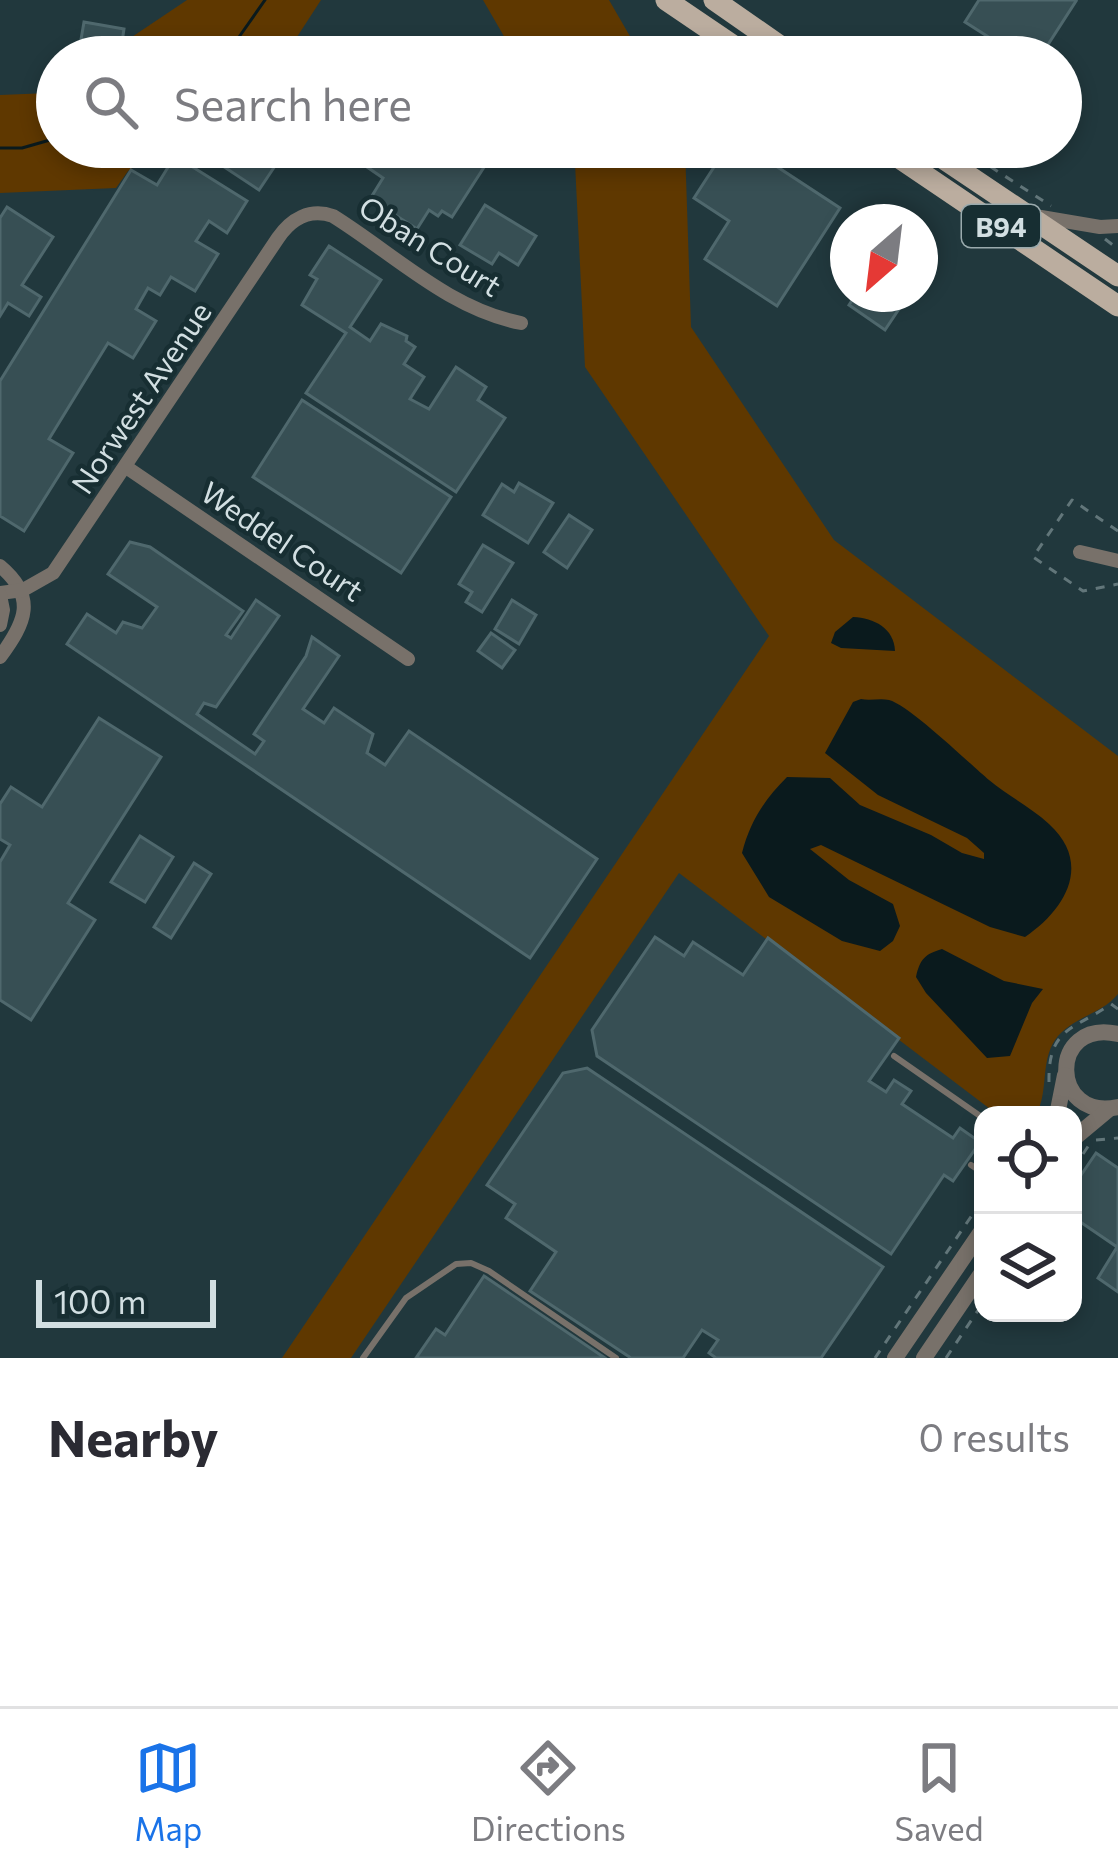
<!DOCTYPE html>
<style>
body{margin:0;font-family:Commissioner,sans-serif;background:#f2f2f3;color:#2b2b33}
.controls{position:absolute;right:36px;bottom:36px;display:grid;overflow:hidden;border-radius:24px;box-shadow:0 6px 18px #0003}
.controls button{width:108px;height:108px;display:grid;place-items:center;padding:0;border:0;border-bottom:3px solid #e1e1e2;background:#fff;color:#2b2b33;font:60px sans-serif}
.compass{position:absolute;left:830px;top:204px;width:108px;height:108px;border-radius:50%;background:#fff;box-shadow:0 6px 18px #0003;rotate:208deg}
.scale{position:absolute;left:36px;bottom:30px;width:180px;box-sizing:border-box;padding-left:12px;border:6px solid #d2dfe2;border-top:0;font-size:33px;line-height:42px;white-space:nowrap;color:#d2dfe2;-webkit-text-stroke:9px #172e32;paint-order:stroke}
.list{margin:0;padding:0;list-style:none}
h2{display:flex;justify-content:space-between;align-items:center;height:156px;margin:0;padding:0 48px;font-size:51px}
h2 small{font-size:39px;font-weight:400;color:#7c7c81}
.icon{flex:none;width:66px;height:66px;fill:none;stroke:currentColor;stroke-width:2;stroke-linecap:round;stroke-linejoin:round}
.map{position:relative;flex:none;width:1118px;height:1358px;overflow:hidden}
.search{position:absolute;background:#fff;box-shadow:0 6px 18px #0003;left:36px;right:36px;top:36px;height:132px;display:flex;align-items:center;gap:30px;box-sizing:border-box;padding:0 42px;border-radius:66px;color:#7c7c81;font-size:45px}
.sheet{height:348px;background:#fff}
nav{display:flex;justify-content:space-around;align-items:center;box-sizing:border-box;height:168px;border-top:3px solid #e1e1e2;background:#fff;font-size:33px;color:#7c7c81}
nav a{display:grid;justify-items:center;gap:6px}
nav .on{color:#1a73e8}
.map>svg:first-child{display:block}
</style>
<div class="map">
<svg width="1118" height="1358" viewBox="0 0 1118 1358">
<rect width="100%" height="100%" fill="#21383d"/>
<g fill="#5f3800">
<polygon points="187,0 321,0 284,57 102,57"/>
<polygon points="483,0 609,0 642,57 516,57"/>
<polygon points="57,88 57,147 163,147 128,171 116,188 0,193 0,95 49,93"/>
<path d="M 567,147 L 685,147 L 691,327 L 834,540 L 1118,756 L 1118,994 C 1101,1015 1071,1017 1055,1040 C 1040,1063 1049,1091 1036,1115 L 998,1115 L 679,873 L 351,1358 L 282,1358 L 769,636 L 585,367 L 575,163 Z"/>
</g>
<g fill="#0a1a1d">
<path d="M 853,617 C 874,618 894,628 895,651 L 841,648 L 831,643 L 835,632 Z"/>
<path d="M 861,699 C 870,701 880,698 889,700 C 909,705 970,764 989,780 C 1008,796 1031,807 1049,824 C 1093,864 1065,910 1025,937 L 990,927 L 821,845 L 810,849 L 849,880 L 893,904 L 900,926 L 893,941 L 880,951 L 842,941 L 769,897 L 742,853 C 750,822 764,800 787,777 L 830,778 L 860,805 L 931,835 L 962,853 L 984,859 L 984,853 L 967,838 L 878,795 L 825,753 L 853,702 Z"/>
<path d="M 942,949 L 1004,981 L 1043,989 L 1032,1003 L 1010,1056 L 987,1058 L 926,993 L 916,977 C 920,959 925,954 942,949 Z"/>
</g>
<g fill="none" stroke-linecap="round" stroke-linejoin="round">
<g stroke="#0a1a1d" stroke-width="3">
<polyline points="214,57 239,37 265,0"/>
<polyline points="0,148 22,148 57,138"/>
</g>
</g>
<g fill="#374f54" stroke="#4f686d" stroke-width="3">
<polygon points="979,0 1074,0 1076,1 1040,57 1020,57 965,22"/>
<polygon points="84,22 124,29 122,42 103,57 78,57"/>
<polygon points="194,147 260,147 279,160 259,190"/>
<polygon points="380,147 497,147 452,217 442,211 438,216 429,210 417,229 370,199 383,178 367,167"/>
<polygon points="727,147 747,147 840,208 777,306 705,259 729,221 694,198"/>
<polygon points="175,156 247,201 227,233 209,221 196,241 218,254 195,291 171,277 160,295 148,288 136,309 156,321 133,358 108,343 49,439 73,453 24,531 0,516 0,381 131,170 157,185"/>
<polygon points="485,205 536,236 518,265 499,253 492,264 460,245"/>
<polygon points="7,207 53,237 22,285 41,297 29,316 8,303 0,316 0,218"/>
<polygon points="329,246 381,280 350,327 370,341 381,324 407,336 406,341 415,347 404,364 424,377 410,399 429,409 456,367 486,387 478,400 505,418 456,492 306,393 346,333 302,305 317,279 310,275"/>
<polygon points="856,294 909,294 885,330 849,305"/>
<polygon points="302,400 451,497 401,573 253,477"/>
<polygon points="519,483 553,503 528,543 483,515 502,484 514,492"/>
<polygon points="569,515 592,530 567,568 544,552"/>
<polygon points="130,542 150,547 243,611 226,635 231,638 256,600 279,616 216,707 204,703 197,714 255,754 264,741 254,734 306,656 312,637 339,656 303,709 324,723 334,708 373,734 367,753 385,765 409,731 597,859 530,958 67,644 87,614 116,633 123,622 142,628 157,607 108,574"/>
<polygon points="483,545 513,563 482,612 466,602 472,592 459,584"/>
<polygon points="512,600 536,615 519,644 495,629"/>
<polygon points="491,633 515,650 502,668 478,651"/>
<polygon points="99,718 161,757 68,903 95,920 31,1020 0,1000 0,862 10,845 0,839 0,804 11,787 42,807"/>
<polygon points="140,836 173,857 145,902 111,882"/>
<polygon points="194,863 211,874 171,938 154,927"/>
<polygon points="655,937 684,956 693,942 743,975 768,938 899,1038 869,1081 886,1092 894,1080 911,1091 902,1104 953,1138 960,1128 980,1142 953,1181 944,1175 891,1254 597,1056 592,1030"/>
<polygon points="587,1068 883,1267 821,1358 716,1358 709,1353 718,1340 702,1330 683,1358 631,1358 530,1291 556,1252 506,1218 515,1204 487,1185 563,1073"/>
<polygon points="1096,1153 1118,1168 1118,1292 1098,1278 1117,1247 1073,1217 1073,1187"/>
<polygon points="484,1276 605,1358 416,1358 436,1329 445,1335"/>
</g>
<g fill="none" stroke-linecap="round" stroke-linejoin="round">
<g stroke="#62767a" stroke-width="3" stroke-dasharray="9 9" stroke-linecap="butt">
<polyline points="960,147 1051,206"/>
<polyline points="1105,239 1118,249"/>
<polyline points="1118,531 1072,500 1033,557 1083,591 1118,584"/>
<path d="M 1049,1082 C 1048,1027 1074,1030 1111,1004 L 1118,1009"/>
<polyline points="1096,1140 1118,1138"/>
<polyline points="1073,1169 1089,1145"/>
<polyline points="875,1358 983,1199"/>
<polyline points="946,1358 983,1303"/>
</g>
<g stroke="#78716a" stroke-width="6">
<polyline points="894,1056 983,1118"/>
<polyline points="971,1165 983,1173"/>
<polyline points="363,1358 406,1298 456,1264 471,1263 489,1271 616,1358"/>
</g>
<g stroke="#78716a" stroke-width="14">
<polyline points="1041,217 1100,227 1118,226"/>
<polyline points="126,467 408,659"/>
<polyline points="1080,552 1118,561"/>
<path d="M 0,566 C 37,597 26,622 0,657"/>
<path d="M 0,593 L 23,590 L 53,573 L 278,238 C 291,219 310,208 333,216 C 394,254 449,309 521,323"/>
<polyline points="0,595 3,610 0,625"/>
</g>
<g stroke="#78716a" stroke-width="16">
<path d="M 1118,1034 C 1048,1018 1050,1122 1118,1107"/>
<polyline points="1057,1115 1065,1075"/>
<polyline points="1073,1139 1109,1109"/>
<polyline points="895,1358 983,1229"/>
<polyline points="924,1358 983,1271"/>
</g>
<g stroke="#bbad9f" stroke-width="21">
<polyline points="666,0 750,57"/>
<polyline points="714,0 796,57"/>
<polyline points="883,147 1118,306"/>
<polyline points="926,147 1118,276"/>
</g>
</g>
<g text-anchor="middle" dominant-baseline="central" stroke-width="9" stroke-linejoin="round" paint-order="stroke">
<rect fill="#172e32" stroke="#9aaaad" stroke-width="3" x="962" y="205" width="78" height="42" rx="9"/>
<g font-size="27" font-weight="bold" fill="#d2dfe2">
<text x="1001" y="226">B94</text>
</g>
<g font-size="30" fill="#d2dfe2" stroke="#172e32">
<text transform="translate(431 245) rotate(32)">Oban Court</text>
<text transform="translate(140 397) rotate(-56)">Norwest Avenue</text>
<text transform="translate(283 540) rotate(34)">Weddel Court</text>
</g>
</g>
</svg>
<div class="controls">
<button><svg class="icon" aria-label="locate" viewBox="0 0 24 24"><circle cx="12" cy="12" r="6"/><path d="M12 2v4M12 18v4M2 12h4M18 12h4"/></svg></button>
<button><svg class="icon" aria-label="layers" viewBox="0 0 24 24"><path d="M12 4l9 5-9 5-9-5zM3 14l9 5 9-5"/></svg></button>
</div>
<svg class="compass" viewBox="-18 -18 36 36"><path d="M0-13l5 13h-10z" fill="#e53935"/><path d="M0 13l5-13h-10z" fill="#7c7c81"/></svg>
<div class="scale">100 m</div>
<div class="search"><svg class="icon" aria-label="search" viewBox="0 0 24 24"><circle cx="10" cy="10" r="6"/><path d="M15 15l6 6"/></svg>Search here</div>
</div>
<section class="sheet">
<h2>Nearby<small>0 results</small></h2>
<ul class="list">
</ul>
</section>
<nav>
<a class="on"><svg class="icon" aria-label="map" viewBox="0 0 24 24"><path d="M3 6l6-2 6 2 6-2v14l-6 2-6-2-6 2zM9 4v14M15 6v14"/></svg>Map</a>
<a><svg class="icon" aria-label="directions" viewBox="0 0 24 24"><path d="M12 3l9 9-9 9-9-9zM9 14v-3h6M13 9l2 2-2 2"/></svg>Directions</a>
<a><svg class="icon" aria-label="saved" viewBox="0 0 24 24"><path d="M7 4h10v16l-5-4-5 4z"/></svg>Saved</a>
</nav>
